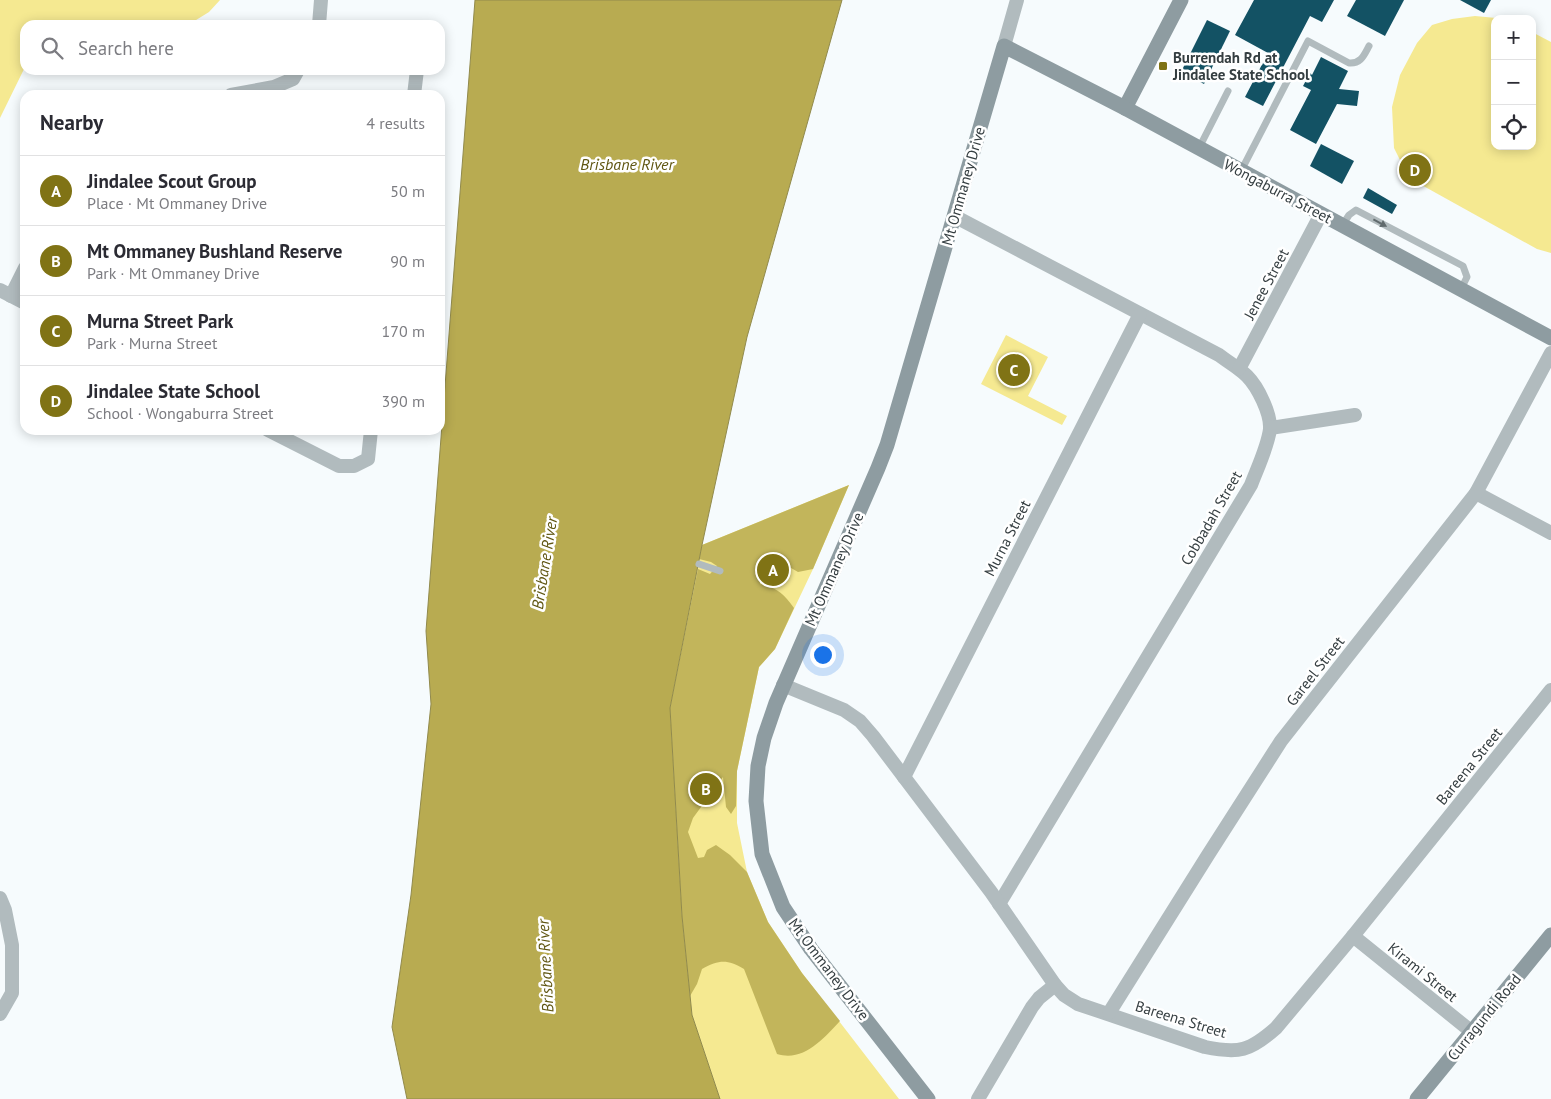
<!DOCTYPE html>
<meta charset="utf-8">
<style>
body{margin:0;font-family:"PT Sans",sans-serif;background:#f7f7f7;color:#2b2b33}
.controls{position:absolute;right:15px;top:15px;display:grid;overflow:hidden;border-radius:10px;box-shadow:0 2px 12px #0003}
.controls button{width:45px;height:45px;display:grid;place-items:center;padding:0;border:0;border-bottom:1px solid #e1e1e2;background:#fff;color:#2b2b33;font:25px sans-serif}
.you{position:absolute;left:822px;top:654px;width:18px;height:18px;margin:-12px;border:4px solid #fff;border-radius:50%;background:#1a73e8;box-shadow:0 0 0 8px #1a73e833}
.badge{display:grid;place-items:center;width:32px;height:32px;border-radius:50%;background:#807315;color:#fff;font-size:16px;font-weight:700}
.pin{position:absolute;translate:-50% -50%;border:2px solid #fff;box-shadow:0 1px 5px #0006}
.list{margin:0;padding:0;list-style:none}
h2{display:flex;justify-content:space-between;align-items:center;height:65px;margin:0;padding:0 20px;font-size:21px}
h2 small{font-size:16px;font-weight:400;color:#7c7c81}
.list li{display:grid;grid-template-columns:32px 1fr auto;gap:15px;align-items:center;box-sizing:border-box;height:70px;padding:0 20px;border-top:1px solid #e1e1e2}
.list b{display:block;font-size:19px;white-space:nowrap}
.list p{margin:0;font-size:16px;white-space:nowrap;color:#7c7c81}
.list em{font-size:16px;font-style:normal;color:#7c7c81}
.icon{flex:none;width:28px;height:28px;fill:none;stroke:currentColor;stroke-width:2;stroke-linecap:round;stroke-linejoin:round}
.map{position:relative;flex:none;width:1551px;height:1099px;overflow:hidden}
.search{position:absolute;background:#fff;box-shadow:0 2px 12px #0003;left:20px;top:20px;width:425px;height:55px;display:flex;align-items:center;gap:12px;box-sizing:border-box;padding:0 18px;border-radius:15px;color:#7c7c81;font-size:19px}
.panel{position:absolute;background:#fff;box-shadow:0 2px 12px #0003;left:20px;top:90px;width:425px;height:345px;border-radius:15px}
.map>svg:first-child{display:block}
</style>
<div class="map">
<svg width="1551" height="1099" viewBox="0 0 1551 1099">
<rect width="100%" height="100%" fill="#f6fbfd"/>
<g fill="#f5e991">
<polygon points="0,0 220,0 209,12 188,25 25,25 25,67 0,118"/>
<polygon points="1475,16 1507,19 1495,19 1495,146 1532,146 1532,32 1551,42 1551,253 1537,249 1409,178 1394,148 1392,107 1400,75 1417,43 1432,25 1452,19"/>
<polygon points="1006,335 1048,357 1028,396 1067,416 1062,425 981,384"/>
<polygon points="849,485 813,569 775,649 759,667 737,771 737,823 747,872 768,922 802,973 899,1099 720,1099 692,1015 682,916 670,708 702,545"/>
</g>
<path fill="#c2b55b" d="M 849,485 L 813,569 L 798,572 L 786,565 L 786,559 L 781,556 L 763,557 L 759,567 L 760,584 C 778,588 784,594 794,608 L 775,649 L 759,667 L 737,771 L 736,806 L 731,814 L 726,807 L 723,777 L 693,818 L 688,832 L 698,858 L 704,857 L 707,850 L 716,845 L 730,855 L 747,872 L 768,922 L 802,973 L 840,1021 C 823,1039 804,1062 777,1054 L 744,969 C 727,959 719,960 702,969 L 697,984 L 690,996 L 682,916 L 670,708 L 698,569 L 710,574 L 717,566 L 711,562 L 699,559 L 702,545 Z"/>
<polygon fill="#b8ab51" stroke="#918a4c" points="475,0 842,0 747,337 702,545 670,708 682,916 692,1015 720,1099 407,1099 392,1027 411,895 431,704 426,631"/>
<g fill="#135264">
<polygon points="1254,0 1334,0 1322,22 1310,16 1263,106 1245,97 1268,53 1235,35"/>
<polygon points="1356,0 1404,0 1385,36 1347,16"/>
<polygon points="1460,0 1491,0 1484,13"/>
<polygon points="1207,20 1230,31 1204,84 1181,72"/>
<polygon points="1321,57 1348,71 1339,89 1359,91 1357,106 1337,104 1316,144 1290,130 1311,90 1303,86 1310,73 1312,75"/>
<polygon points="1321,144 1354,161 1342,184 1310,166"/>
<polygon points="1368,188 1397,205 1392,214 1363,198"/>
<polygon points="765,558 783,559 782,582 763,581"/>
</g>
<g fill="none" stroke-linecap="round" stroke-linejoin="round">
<g stroke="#b1bbbe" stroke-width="7">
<polyline points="1199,148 1228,91"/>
<path d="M 1241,171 L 1308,41 L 1349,63 C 1361,64 1364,55 1369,46"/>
<polyline points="1342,226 1349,215 1356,210 1463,266 1467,277 1461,289"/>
<polyline points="699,564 720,571"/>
</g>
<g stroke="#b1bbbe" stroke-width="14">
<polyline points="319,25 321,0"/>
<polyline points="1004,46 1017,0"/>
<polyline points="231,95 274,87 293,79 298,70"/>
<polyline points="414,95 417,70"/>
<path d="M 954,216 L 1219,355 C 1228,362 1239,368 1247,376 C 1258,387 1271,414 1270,429 C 1268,446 1257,469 1251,485 L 999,904"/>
<polyline points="0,290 25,303"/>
<polyline points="11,296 25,268"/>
<polyline points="1239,369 1321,214"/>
<polyline points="1270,428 1355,415"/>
<polyline points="268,430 339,466 354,466 368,459 371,430"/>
<polyline points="1476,493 1551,533"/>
<path d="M 783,685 L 844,710 L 860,721 L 873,736 L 991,892 L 1055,985 L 1064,995 L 1078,1004 L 1205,1047 C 1239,1054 1250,1051 1276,1028 L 1353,936 L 1551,690"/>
<polyline points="904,777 1140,314"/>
<polyline points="0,898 5,910 12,945 12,993 0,1014"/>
<polyline points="1353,936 1472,1032"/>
<polyline points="1109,1013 1208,855 1281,741 1476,493 1551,353"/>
<polyline points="978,1099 1032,1007 1039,998 1055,985"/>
</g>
<g stroke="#8e9ca1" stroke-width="15">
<polyline points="1125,108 1181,0"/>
<polyline points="928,1099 811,949 783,907 762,854 756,801 758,766 764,738 776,703 878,468 887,445 1004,46 1125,108 1551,338"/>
<polyline points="1417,1099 1551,935"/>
</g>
</g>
<defs><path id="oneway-solid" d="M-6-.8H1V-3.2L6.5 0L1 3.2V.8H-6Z" transform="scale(1.25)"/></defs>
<use fill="#606a6d" href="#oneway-solid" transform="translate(1380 223) rotate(28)"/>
<rect fill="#807315" stroke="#fff" stroke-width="2" x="1158" y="61" width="10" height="10" rx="2.5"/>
<g text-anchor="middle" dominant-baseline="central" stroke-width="5" stroke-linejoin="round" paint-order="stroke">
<g font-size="15" font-weight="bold" fill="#353e41" stroke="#fff" text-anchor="start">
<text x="1173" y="57">Burrendah Rd at<tspan x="1173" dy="17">Jindalee State School</tspan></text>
</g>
<g font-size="15" fill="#353e41" stroke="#fff">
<text transform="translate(963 186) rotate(-74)">Mt Ommaney Drive</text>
<text transform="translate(1278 191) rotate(28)">Wongaburra Street</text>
<text transform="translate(1266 284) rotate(-62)">Jenee Street</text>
<text transform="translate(1211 518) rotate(-60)">Cobbadah Street</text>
<text transform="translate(1007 538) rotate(-63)">Murna Street</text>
<text transform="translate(834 569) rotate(-66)">Mt Ommaney Drive</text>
<text transform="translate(1315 671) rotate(-52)">Gareel Street</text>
<text transform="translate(1469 766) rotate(-51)">Bareena Street</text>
<text transform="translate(829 969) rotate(53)">Mt Ommaney Drive</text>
<text transform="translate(1423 972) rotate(39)">Kirami Street</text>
<text transform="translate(1484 1017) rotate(-51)">Curragundi Road</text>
<text transform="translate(1181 1019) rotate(17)">Bareena Street</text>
</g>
<g font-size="16" font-style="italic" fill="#605612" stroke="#fff">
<text x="627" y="164">Brisbane River</text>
<text transform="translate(544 563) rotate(-81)">Brisbane River</text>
<text transform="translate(545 966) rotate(-93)">Brisbane River</text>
</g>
</g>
</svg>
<div class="controls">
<button>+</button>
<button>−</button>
<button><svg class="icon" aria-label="locate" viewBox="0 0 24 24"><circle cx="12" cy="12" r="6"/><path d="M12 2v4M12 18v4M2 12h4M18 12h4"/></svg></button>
</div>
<div class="you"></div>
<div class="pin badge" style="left:773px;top:570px">A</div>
<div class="pin badge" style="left:706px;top:789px">B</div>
<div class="pin badge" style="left:1014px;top:370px">C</div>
<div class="pin badge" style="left:1415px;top:170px">D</div>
<div class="search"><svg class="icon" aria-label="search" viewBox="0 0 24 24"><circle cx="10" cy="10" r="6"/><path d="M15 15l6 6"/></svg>Search here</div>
<section class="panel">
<h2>Nearby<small>4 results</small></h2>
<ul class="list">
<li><span class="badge">A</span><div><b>Jindalee Scout Group</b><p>Place · Mt Ommaney Drive</p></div><em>50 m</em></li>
<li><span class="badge">B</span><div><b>Mt Ommaney Bushland Reserve</b><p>Park · Mt Ommaney Drive</p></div><em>90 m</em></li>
<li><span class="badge">C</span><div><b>Murna Street Park</b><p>Park · Murna Street</p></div><em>170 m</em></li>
<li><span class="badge">D</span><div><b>Jindalee State School</b><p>School · Wongaburra Street</p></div><em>390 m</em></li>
</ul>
</section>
</div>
